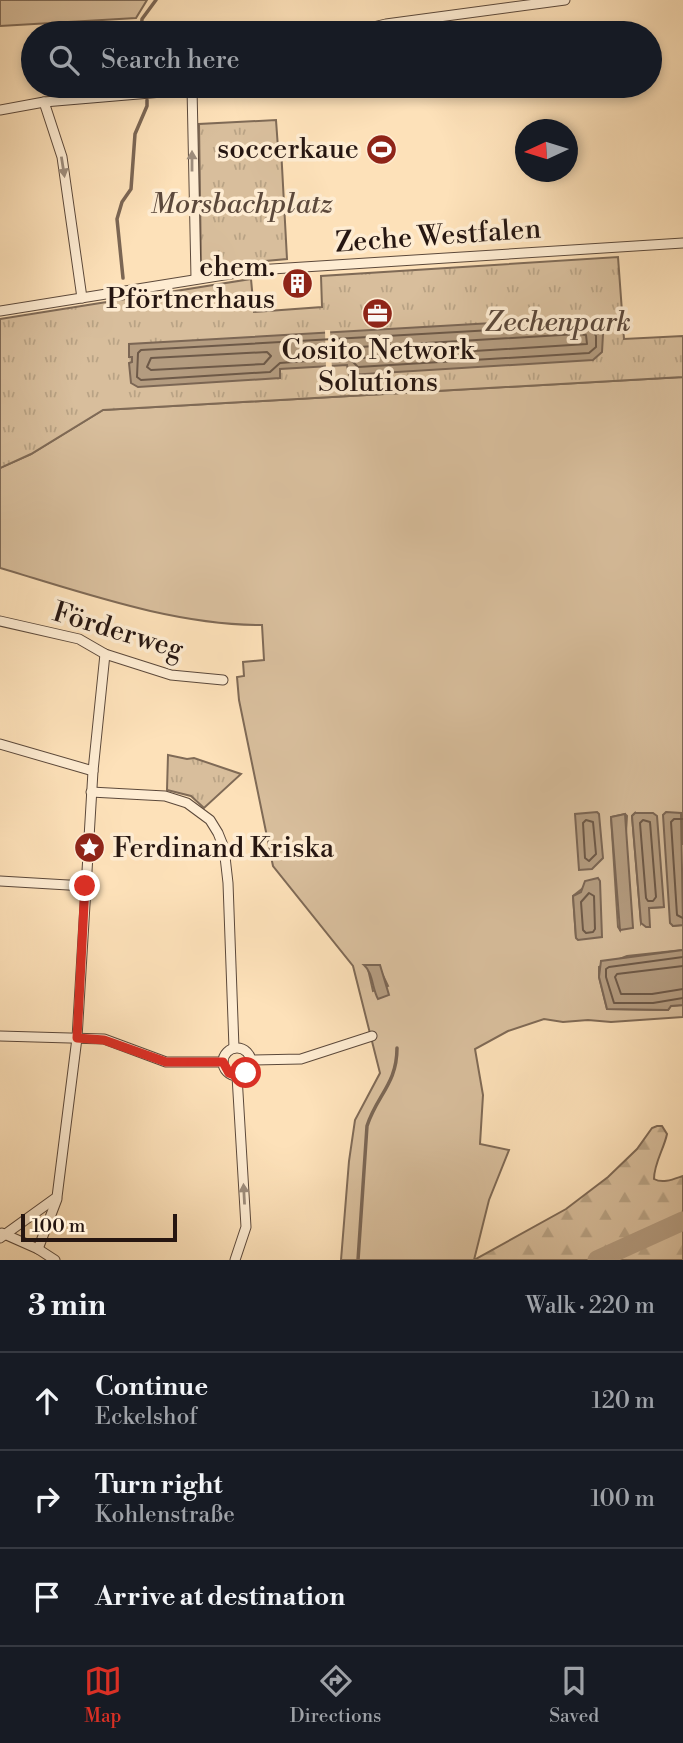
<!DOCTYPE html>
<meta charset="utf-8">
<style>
body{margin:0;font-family:"Libre Bodoni",serif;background:#20242c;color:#f1f3f6}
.compass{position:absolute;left:515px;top:119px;width:63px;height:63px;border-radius:50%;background:#171b24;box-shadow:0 4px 10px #0003;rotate:266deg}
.scale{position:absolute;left:21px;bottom:18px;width:156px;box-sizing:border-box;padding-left:7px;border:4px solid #261611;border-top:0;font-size:19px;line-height:24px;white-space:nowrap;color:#261611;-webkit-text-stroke:5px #feecd2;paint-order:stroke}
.stop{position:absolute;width:21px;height:21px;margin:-16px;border:5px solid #d93025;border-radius:50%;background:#fff}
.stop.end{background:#d93025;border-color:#fff;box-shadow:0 2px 7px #0008}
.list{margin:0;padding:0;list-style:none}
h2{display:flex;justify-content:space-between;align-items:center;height:91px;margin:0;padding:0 28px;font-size:30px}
h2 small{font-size:23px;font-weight:400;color:#9ea1a6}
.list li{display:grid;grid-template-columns:46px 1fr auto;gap:21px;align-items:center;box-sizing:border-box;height:98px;padding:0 28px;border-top:2px solid #363941}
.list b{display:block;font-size:26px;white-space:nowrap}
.list p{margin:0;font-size:23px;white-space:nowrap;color:#9ea1a6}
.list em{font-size:23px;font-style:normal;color:#9ea1a6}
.icon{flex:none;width:38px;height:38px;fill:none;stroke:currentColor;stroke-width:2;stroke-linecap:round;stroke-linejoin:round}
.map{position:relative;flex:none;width:683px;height:1260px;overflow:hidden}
.search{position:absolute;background:#171b24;box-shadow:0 4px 10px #0003;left:21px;right:21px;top:21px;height:77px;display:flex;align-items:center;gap:18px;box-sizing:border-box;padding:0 24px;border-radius:38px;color:#9ea1a6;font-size:26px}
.sheet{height:385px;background:#171b24}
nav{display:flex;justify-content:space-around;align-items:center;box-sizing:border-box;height:98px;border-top:2px solid #363941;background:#171b24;font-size:19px;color:#9ea1a6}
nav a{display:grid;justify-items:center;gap:4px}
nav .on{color:#d93025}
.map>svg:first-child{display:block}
</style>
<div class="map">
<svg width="683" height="1260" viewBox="0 0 683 1260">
<defs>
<pattern id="forest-firs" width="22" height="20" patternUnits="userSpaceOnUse" patternTransform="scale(1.75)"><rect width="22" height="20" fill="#d8be9c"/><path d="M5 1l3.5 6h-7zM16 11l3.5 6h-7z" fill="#b9a385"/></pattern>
<pattern id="park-tufts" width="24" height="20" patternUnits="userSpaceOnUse" patternTransform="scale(1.75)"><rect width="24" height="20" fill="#d8be9c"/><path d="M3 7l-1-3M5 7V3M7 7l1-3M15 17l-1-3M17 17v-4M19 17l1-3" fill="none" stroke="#b9a385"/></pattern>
</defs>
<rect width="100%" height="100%" fill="#fde1b9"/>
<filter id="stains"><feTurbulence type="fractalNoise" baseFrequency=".00286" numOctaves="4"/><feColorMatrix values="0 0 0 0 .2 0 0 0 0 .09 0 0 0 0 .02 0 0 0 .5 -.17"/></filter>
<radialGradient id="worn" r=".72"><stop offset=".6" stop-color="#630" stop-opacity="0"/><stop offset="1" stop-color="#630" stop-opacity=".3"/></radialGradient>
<g fill="#d8be9c" stroke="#7f6a56" stroke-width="2" fill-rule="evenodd">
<polygon points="0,0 147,0 136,18 0,26"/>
<path d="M 683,377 L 683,845 L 681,813 L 673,926 L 683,925 L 683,950 L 627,956 L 599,967 L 599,977 L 607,1009 L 668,1010 L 671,1006 L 683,1005 L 683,1017 L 611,1022 L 588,1020 L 563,1022 L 544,1019 L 508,1031 L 475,1049 L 483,1095 L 480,1144 L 509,1150 L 489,1200 L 474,1260 L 341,1260 L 349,1161 L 355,1120 L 380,1073 L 353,966 L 273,866 L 239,700 L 237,677 L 244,676 L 243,662 L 264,660 L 262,625 C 173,625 85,593 0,568 L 0,468 L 31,454 L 103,410 ZM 635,813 L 663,907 L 649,908 L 641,923 L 632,816 ZM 625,814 L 627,816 L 620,930 L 618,927 L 611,817 ZM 583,888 L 576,938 L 573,896 ZM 378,965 L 388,986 L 373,991 L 368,969 L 370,966 Z"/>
</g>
<path fill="url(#forest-firs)" stroke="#7f6a56" stroke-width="2" d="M 657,1126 L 662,1126 L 667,1134 C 664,1149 654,1163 654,1179 C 663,1184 674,1179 683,1176 L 683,1260 L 474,1260 L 566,1209 L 608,1177 L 637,1149 L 652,1128 Z"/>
<g fill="url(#park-tufts)" stroke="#7f6a56" stroke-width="2">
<polygon points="276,120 278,148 281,148 287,259 201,267 199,124"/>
<polygon points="618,257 624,339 683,336 683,377 103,410 31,454 0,468 0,319 251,279 254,312 322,307 321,276"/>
<polygon points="168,755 187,759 194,758 241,774 204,808 191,796 167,790"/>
</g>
<g fill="#b49c80" stroke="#7b6654" stroke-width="2">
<polygon points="578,318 595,321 603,334 602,352 593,360 349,375 347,365 280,369 280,378 138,387 131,383 129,363 132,362 132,357 129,357 129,344"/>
<polygon points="597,812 599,814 603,858 592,869 579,870 575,814"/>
<polygon points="666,812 681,813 683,925 673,926 670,923 663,815"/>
<polygon points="635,813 653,813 657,816 664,907 649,908 650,927 646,927 641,923 632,816"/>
<polygon points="625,814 633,928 620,930 611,817"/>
<polygon points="598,878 600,881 602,937 578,940 576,938 573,896 581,892 585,881"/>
<polygon points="683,950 683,1005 671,1006 668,1010 607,1009 599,977 601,961"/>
<path d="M 364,965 L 380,965 L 389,995 L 378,999 C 372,988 373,973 364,965 Z"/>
</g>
<polygon fill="#fde1b9" points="325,330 330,330 332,370 326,370"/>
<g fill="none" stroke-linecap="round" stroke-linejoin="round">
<g stroke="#6d5948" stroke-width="2">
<polygon points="578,325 591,327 596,336 596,347 589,353 358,367 351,360 346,358 280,363 270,372 141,380 137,377 138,353 141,350"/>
<polygon points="578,334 586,335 587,344 363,358 356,351 359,347"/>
<polygon points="267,352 271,356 264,364 151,370 147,367 151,358"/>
<polyline points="683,819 674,819 671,822 677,915 683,918"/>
<polygon points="586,820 593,822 596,854 589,861 585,858 583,823"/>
<polygon points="643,820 650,822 656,897 653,901 648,901 646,898 640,823"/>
<polygon points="589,893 594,896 595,929 593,932 586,933 583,930 581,902"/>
<polyline points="683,957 609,967 606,969 606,977 614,1003 653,1003 683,998"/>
<polyline points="683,966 617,974 615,977 621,994 652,994 683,989"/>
</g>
<g stroke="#7b6654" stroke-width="3.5">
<polyline points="141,33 142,19 156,0"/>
<polyline points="123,278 117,219 122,202 131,189 135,134 147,106 147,100"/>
<path d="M 358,1260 L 367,1126 C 377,1095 397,1084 397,1048"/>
</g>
<polyline stroke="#b49c80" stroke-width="19" points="597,1260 683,1221"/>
<defs>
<g id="street">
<polyline points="348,33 386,24 565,0"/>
<polyline points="192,88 196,278"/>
<polyline points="44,102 62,157 82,298"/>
<polyline points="0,110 44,102 174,91 202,86"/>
<polyline points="0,311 256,270 683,243"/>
<polyline points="0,621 79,639 105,654 171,675 223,680"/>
<polyline points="0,744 93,771"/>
<polyline points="91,792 165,796 187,803 210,820 218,833 224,848 228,883 234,1048"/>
<polyline points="0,881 85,886"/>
<polyline points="0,1036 104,1039 166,1062 223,1062"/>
<circle cx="237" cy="1062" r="14"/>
<polyline points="251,1060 301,1059 372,1036"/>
<polyline points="2,1233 38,1249 55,1260"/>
<polyline points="0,1238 57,1197 77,1038 93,771 105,654"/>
<polyline points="38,1249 57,1199"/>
<polyline points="235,1260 246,1227 237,1076"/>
</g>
</defs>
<use href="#street" stroke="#5c493b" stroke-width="11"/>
<use href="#street" stroke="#feecd2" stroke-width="9"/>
</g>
<defs><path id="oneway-solid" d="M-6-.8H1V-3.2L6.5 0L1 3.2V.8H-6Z" transform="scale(1.75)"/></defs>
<g fill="#9d8c7b">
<use href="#oneway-solid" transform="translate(192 161) rotate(-90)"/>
<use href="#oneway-solid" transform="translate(63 167) rotate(81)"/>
<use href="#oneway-solid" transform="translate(244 1194) rotate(-93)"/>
</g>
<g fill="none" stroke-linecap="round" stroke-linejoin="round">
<polyline stroke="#d93025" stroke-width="9" points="85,886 77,1038 104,1040 166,1062 223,1062 229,1073 237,1076 246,1073"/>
</g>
<defs>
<symbol id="stadium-disc" viewBox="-11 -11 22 22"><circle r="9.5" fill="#8f2418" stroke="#feecd2"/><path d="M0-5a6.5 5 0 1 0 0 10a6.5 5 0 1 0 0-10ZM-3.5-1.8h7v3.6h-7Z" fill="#fff"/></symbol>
<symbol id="building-disc" viewBox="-11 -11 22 22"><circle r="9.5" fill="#8f2418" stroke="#feecd2"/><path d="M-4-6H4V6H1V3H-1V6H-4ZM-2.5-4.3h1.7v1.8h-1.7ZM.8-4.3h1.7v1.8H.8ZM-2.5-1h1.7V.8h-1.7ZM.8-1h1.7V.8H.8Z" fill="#fff"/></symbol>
<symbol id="office-disc" viewBox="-11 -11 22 22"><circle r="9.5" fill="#8f2418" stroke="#feecd2"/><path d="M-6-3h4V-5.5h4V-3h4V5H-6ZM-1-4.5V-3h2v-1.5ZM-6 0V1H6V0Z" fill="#fff"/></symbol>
<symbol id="sight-disc" viewBox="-11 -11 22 22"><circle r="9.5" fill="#8f2418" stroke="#feecd2"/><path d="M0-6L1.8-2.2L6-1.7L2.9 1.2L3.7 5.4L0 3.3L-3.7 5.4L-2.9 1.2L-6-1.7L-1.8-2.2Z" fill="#fff"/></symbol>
</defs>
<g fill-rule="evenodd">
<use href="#stadium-disc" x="364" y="132" width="35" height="35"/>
<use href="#building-disc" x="280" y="266" width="35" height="35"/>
<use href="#office-disc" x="360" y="296" width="35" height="35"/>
<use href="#sight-disc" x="72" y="830" width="35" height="35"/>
</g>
<g text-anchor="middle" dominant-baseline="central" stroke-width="7" stroke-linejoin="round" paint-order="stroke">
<g font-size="28" fill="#261611" stroke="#feecd2" text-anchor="end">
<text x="359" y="149">soccerkaue</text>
<text x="275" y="267">ehem.<tspan x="275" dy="32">Pförtnerhaus</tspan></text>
<text x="378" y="350" text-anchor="middle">Cosito Network<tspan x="378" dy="32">Solutions</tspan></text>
<text x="113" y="848" text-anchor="start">Ferdinand Kriska</text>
</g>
<g font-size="28" font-style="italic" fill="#5b483b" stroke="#feecd2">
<text x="242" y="204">Morsbachplatz</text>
<text x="558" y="322">Zechenpark</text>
</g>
<g font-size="28" fill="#261611" stroke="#feecd2">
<text transform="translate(438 236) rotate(-4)">Zeche Westfalen</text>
<text transform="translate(118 631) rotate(17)">Förderweg</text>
</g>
</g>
<rect width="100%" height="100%" filter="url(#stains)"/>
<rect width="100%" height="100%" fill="url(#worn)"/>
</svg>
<svg class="compass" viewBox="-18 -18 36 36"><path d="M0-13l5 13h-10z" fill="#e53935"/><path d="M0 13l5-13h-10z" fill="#9ea1a6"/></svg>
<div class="scale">100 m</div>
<div class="stop" style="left:246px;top:1073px"></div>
<div class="stop end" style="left:85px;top:886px"></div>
<div class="search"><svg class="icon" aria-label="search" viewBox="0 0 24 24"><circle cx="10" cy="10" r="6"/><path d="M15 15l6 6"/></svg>Search here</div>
</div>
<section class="sheet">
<h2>3 min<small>Walk · 220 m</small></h2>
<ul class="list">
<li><svg class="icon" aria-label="ahead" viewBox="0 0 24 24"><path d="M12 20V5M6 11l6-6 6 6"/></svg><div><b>Continue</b><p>Eckelshof</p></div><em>120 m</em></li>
<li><svg class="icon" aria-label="right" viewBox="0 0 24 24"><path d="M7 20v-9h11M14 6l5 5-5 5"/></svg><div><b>Turn right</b><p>Kohlenstraße</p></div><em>100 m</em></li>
<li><svg class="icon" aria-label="arrive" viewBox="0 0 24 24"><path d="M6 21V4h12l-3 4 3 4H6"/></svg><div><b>Arrive at destination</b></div></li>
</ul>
</section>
<nav>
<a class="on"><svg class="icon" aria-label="map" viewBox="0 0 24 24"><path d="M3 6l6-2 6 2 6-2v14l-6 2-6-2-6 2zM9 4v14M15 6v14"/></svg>Map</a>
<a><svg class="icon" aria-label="directions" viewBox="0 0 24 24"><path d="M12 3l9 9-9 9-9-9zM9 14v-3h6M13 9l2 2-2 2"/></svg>Directions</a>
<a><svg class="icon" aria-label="saved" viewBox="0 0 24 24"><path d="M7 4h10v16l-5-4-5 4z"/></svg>Saved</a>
</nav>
